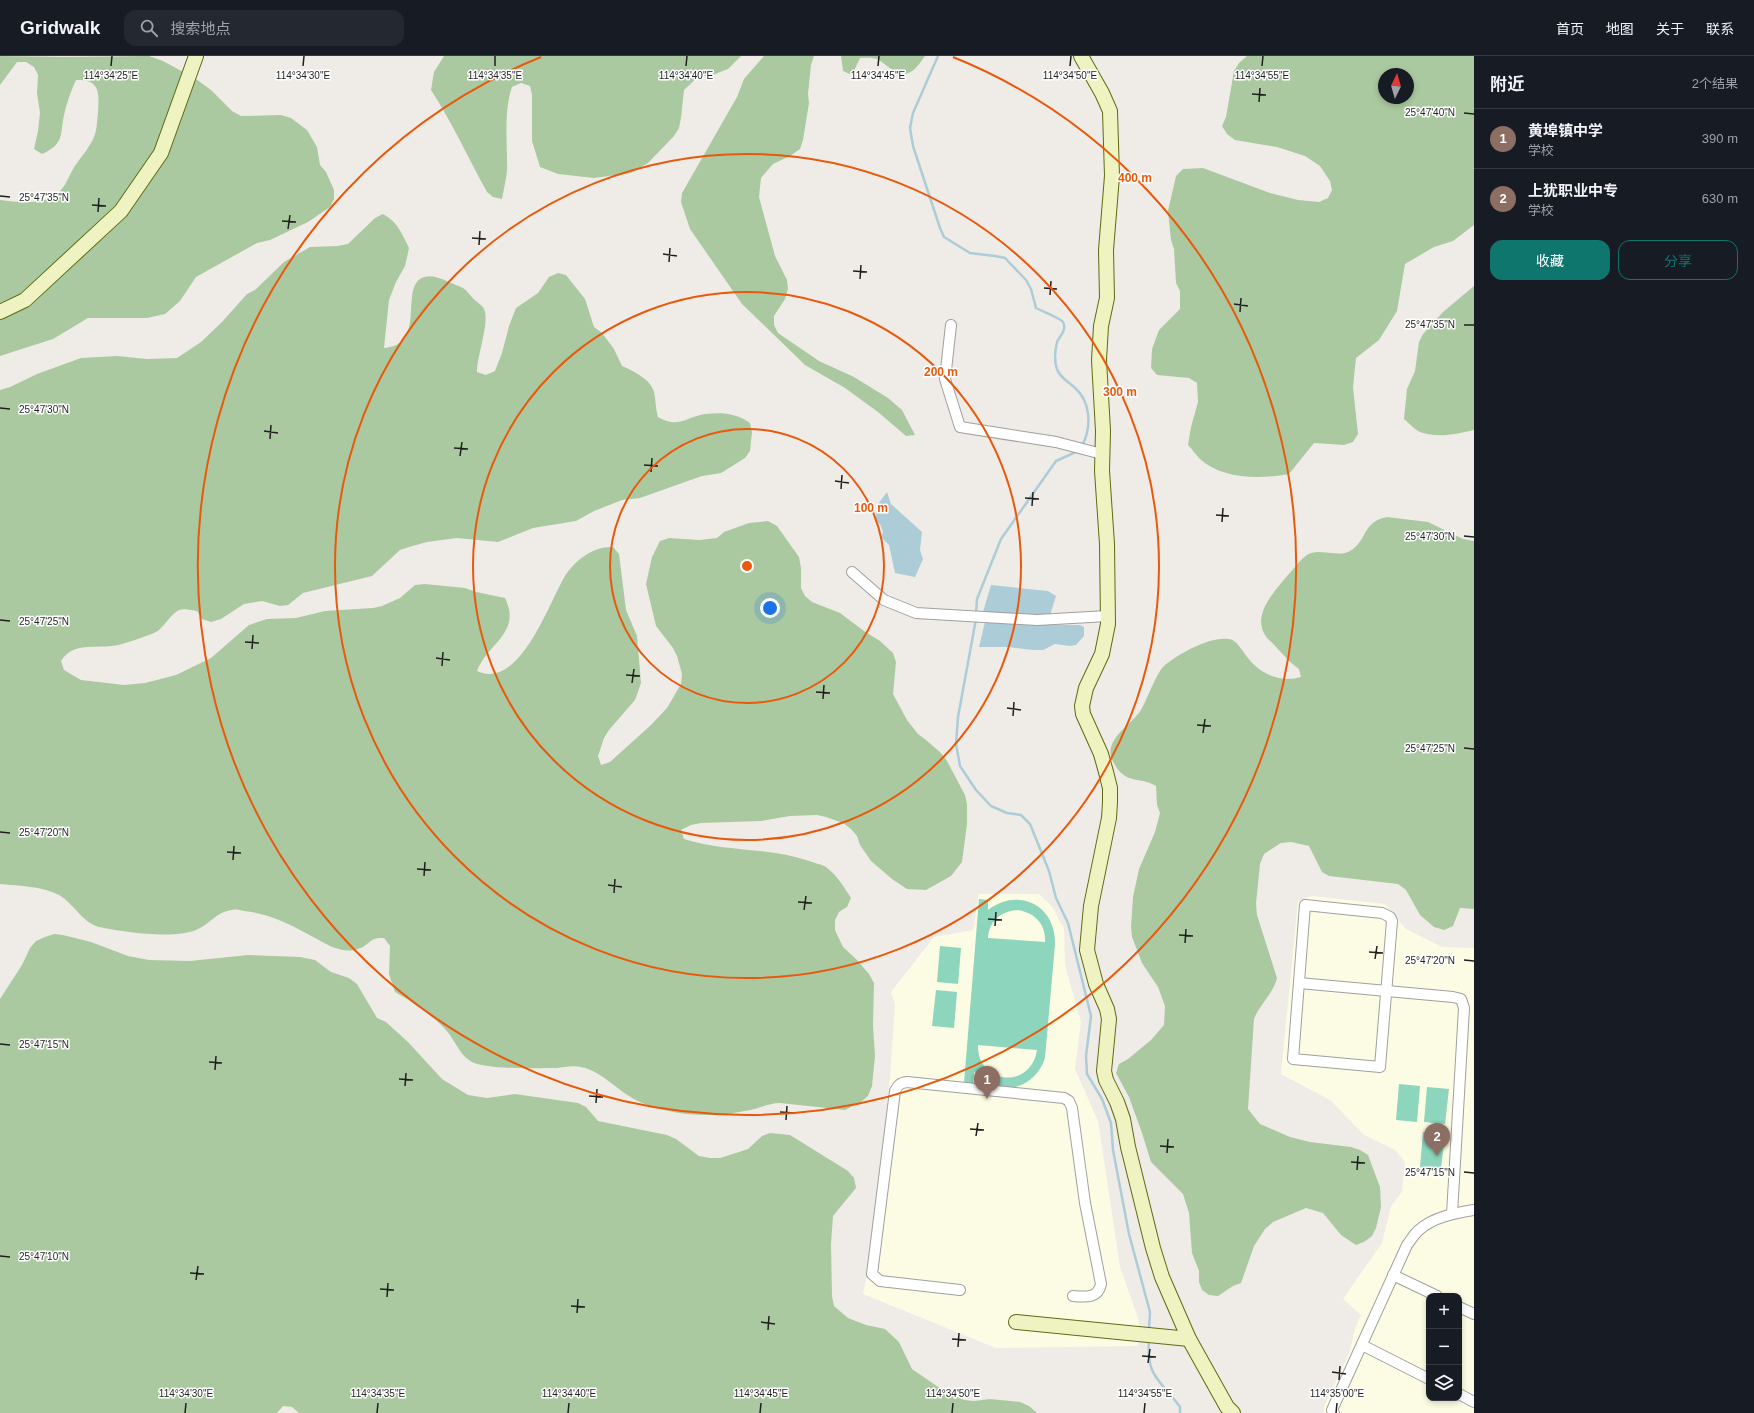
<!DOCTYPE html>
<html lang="zh">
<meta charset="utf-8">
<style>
body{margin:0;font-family:Arial,"Noto Sans SC",sans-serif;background:#242831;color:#f1f3f6}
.controls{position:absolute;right:12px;bottom:12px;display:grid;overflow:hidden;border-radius:8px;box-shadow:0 2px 6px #0003}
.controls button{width:36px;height:36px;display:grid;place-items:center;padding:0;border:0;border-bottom:1px solid #363941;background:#171b24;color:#f1f3f6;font:20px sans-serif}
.compass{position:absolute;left:1378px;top:12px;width:36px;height:36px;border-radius:50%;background:#171b24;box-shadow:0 2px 6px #0003;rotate:5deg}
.you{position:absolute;left:770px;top:552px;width:14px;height:14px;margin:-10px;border:3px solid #fff;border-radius:50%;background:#1a73e8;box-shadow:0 0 0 6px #1a73e833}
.badge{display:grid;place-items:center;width:26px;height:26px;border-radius:50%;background:#0f766e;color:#fff;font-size:13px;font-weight:700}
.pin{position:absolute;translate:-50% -33px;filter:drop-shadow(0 1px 2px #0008)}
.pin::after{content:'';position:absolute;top:21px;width:14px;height:12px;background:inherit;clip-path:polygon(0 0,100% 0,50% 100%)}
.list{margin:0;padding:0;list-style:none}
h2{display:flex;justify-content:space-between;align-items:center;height:52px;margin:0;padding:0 16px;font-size:17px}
h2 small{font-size:13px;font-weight:400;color:#9ea1a6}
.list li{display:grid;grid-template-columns:26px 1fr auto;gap:12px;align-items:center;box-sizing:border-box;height:60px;padding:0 16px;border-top:1px solid #363941}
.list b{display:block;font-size:15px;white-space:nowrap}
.list p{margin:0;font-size:13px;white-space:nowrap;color:#9ea1a6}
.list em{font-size:13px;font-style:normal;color:#9ea1a6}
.actions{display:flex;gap:8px;padding:12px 16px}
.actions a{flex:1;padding:9px 0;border:1px solid #0f766e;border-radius:12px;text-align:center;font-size:14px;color:#0f766e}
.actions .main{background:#0f766e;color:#fff}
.icon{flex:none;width:22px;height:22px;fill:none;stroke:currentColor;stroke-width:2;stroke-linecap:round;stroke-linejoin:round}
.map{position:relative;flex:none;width:1474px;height:1357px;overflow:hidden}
header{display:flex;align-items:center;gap:24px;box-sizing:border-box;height:56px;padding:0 20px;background:#171b24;border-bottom:1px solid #363941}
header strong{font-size:19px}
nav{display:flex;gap:22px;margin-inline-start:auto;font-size:14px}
.search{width:280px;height:36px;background:#242831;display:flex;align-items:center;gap:10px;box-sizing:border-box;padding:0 14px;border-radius:12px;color:#9ea1a6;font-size:15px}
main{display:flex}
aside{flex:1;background:#171b24}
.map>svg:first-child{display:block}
</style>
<header>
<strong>Gridwalk</strong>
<div class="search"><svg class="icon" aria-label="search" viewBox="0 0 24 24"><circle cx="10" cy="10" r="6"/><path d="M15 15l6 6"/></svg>搜索地点</div>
<nav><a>首页</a><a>地图</a><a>关于</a><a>联系</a></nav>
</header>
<main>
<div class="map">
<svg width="1474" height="1357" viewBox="0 0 1474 1357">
<rect width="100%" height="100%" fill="#efece7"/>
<g fill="#fbfce3" fill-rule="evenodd">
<polygon points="979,838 1039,838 1053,852 1064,873 1065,909 1081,966 1075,1013 1098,1065 1120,1211 1139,1265 1138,1290 996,1292 863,1238 871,1200 890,1021 895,949 891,936 934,881 973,874"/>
<path d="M 1312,840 L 1385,848 L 1406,873 L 1442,891 L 1474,892 L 1474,1357 L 1323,1357 L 1325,1348 L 1349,1298 L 1355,1272 L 1361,1259 L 1343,1243 L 1382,1187 L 1391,1150 L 1402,1136 L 1405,1106 L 1395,1094 L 1364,1079 L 1330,1044 L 1281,1018 L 1298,845 ZM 1429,1240 L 1459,1240 L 1459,1342 L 1429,1342 Z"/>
</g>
<g fill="#abc9a0" fill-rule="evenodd">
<path d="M 0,0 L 66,1 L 149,0 L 163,5 L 196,23 L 211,34 L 232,55 L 241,60 L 281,59 L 291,62 L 307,74 L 317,91 L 320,109 L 326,116 L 334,134 L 334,143 L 330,151 L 308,166 L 270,184 L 257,187 L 196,221 L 180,245 L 165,258 L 147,262 L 88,262 L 53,283 L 0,300 L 0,144 C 18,146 38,149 54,140 C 64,134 67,124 72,115 C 78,104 89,93 94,81 C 97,74 97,65 98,57 C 99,38 101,23 76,24 C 71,35 67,46 64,59 C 60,80 64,88 42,98 L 34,93 L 38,75 L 40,57 L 37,37 L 38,19 L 34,11 L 26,6 L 17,6 L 0,29 Z"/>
<path d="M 444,0 L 741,0 L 728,13 L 710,20 L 699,20 L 684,34 L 681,62 L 679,72 L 674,80 L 648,107 L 631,117 L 594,122 L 558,118 L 540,111 L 532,85 L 532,39 L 530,30 L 521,27 L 512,31 C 504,54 507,82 507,106 C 508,118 504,131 502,143 L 493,141 L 487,136 C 468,102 452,66 431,34 L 434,16 Z"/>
<polygon points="764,0 814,0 811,9 808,38 809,47 803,84 800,93 790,100 773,108 761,122 759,141 775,200 787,224 788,233 785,243 774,260 774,269 778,277 819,305 854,321 888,342 902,354 915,379 906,380 878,356 845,332 805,309 742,248 690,173 681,146 682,137 737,41 744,23"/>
<path d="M 841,0 L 925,0 C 921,5 918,11 912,15 C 899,24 890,11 879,4 C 873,1 866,2 860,2 L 852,19 L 843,15 Z"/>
<path d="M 1247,0 L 1474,0 L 1474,169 L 1453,185 L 1434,191 L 1405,208 L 1397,255 L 1379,284 L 1356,302 L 1353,331 L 1358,378 L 1353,386 L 1344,389 L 1314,387 L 1289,418 C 1261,423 1223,424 1200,403 C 1196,399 1192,393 1188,389 L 1191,371 L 1198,346 L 1197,327 L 1189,322 L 1157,319 L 1151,312 L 1152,293 L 1159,274 L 1180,253 L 1180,235 L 1176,227 L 1174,193 L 1171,184 L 1168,155 L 1176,120 L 1183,113 L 1203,112 L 1270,137 L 1298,144 L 1319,146 L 1328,142 L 1332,134 L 1330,125 L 1320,110 L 1305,100 L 1277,91 L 1235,84 L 1227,78 L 1222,70 L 1226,61 L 1234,15 L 1239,7 ZM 1384,18 L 1408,18 L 1408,42 L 1384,42 Z"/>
<path d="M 383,158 C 398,166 402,178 409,192 L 405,210 L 396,226 L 389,244 L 384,292 C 426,289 401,236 420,223 C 429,217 440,222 449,226 C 453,228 459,230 463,232 C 468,235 471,241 476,245 C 479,248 483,250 484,253 C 490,266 477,300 477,316 L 486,319 L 495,315 L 502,297 L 509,270 L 516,252 L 538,237 L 549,221 L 558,217 L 566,219 L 585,243 L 594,271 L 602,277 L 614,293 L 622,310 C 632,314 648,322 653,333 C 656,340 655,352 658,361 C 679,373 685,361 705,358 C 721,356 737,357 750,367 L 752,376 L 750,395 L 745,402 L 721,417 L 702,420 L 640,442 L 622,444 L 594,455 L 576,465 L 533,472 L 498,486 L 457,482 L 427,486 L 409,491 L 400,494 L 372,520 L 303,537 L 288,549 L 280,550 L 262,545 L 244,548 L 221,563 L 211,566 L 202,563 L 197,555 C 192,554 184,552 179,554 C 171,558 166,568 159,574 C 152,579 132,585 122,588 C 100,595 75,583 61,605 L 64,614 L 81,624 L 124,629 L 145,627 L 176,619 L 211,602 L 249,569 L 267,563 L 296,562 L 325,555 L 373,552 L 382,550 L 400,542 L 415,529 L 425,528 L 465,532 L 476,536 L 505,542 C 522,577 488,587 477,615 C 520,635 549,546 565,520 C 575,504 594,490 613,491 L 619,498 L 626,554 L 637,580 L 641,627 L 635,644 L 609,674 L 604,682 L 598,700 L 601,709 L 610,706 L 651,669 L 667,652 L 681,628 L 682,618 L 677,600 L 673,592 L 656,570 L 646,528 L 652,501 L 660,485 L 669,482 L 699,484 L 717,482 L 724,476 L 749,467 L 768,465 L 777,470 L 799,501 L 801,512 L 801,532 L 805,540 L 812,546 L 840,557 L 864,575 L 880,585 L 893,597 L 896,606 L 893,638 L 907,664 L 918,678 L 926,684 L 941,697 L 947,705 L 965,739 L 967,748 L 967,768 L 962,806 L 951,820 L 926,834 L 907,833 L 892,823 L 871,805 L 860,789 L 857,780 L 851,773 L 843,767 L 826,761 L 817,759 L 790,760 L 761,765 L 701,767 L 691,769 L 681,774 L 684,783 C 724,796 768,791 809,805 C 814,807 821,808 826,811 C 837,819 844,831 851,842 L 847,851 L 839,856 L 835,864 L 835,874 L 843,891 L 857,904 L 869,918 L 874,927 L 873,970 L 875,1000 L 872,1030 L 868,1040 L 861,1046 L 845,1054 L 780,1047 C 769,1047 761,1052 750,1054 C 715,1062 674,1061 640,1046 C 619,1037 604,1016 581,1011 C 573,1009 564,1011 557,1012 C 538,1012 488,1014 472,1006 C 460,1000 455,984 446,974 C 432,959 413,946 395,936 L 389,918 L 390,890 L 384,882 C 369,881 370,889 358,893 C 349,896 341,894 332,891 C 303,876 277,858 244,855 C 240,854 235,853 232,854 C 216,856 210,868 198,873 C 177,884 123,876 99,871 C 83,867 73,847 59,839 C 41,830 20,830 0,828 L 0,334 L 10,331 L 37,318 L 81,302 L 117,300 L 147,303 L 177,302 L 201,286 L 222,266 L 247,238 L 255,234 L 284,206 L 310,191 L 338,190 L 348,188 L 375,162 Z"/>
<path d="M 1474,230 L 1474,374 C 1457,378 1435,383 1418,375 C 1413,372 1408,366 1404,363 L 1407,333 L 1415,315 L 1419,286 L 1423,278 L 1443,256 Z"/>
<path d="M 1387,461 L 1428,466 L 1463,483 L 1474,485 L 1474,853 L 1460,852 L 1453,870 L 1444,874 L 1434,871 L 1420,859 L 1406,834 L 1398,828 L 1329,820 L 1322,816 L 1309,790 L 1291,786 L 1281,787 L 1264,798 L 1260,808 L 1256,848 L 1257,859 L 1277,922 C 1273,938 1260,948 1254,963 L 1248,1053 L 1260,1068 L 1290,1081 L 1310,1086 L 1351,1091 L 1360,1094 L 1368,1099 L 1380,1131 L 1381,1151 L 1376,1172 L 1372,1180 L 1364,1186 L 1356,1189 L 1341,1179 L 1323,1157 L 1306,1152 L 1273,1166 L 1265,1173 L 1254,1190 L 1241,1227 L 1233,1230 L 1218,1240 L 1209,1239 L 1202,1234 L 1199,1226 L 1199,1215 L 1192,1197 L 1189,1157 L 1183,1138 L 1151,1106 L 1142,1077 L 1129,1041 L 1116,1017 L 1119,1008 L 1128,1003 L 1151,984 L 1164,969 L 1165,950 L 1158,931 L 1142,907 L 1132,881 L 1131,871 L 1133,841 L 1139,813 L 1155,776 L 1160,757 L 1157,749 L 1156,730 C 1139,720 1127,729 1115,709 C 1114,707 1112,704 1111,701 C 1106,682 1132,668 1141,654 C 1147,644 1157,615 1165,609 C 1180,597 1210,580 1229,583 C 1237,584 1243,596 1248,602 C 1260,618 1281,627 1301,621 L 1299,613 C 1289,606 1283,598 1275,590 C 1272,586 1267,583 1265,579 C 1252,558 1275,535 1287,520 C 1294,513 1302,500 1311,497 C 1325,493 1340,503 1353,493 C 1368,481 1363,466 1387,461 Z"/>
<polygon points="54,878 63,879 91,886 128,900 149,904 190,905 248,899 300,901 315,904 331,916 349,922 357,928 377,962 386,966 408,986 442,1023 468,1039 487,1042 515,1038 578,1047 586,1051 598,1065 667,1079 676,1083 699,1100 710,1102 720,1102 739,1096 748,1093 762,1080 770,1077 790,1079 848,1115 854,1122 856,1132 833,1160 831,1188 832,1240 834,1250 848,1262 866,1269 885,1273 899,1286 912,1313 944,1335 964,1344 974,1345 990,1343 1020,1346 1029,1350 1037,1357 299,1357 292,1351 283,1350 277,1357 0,1357 0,943 22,909 30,892 36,885 45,881"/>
</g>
<g fill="#8dd5bc" fill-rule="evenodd">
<path d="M 979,843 L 988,844 L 988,854 C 1018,831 1056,849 1055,888 L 1045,1002 C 1035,1034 995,1044 974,1015 L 973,1028 L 964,1027 ZM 1018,854 C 1035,857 1046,868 1045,886 L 988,882 C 989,865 1001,855 1018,854 ZM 978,989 L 1037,994 C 1031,1034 977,1029 978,989 Z"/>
<polygon points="940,890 961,892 958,928 937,926"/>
<polygon points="936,934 957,936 954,972 932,970"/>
<polygon points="1399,1028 1420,1030 1417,1066 1396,1064"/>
<polygon points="1427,1031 1449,1033 1445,1068 1424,1066"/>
<polygon points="1423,1076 1445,1078 1441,1113 1420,1111"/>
</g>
<g fill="#acccd7">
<polygon points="887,436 891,448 922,476 920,494 923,503 915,521 895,517 889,489 881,481 883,476 880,468 875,466 878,448"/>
<polygon points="991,529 1048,535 1056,540 1050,559 983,556"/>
<polygon points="985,566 1027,569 1080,569 1084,571 1084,580 1076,589 1070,590 1055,588 1043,594 1033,594 1008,591 979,591"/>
</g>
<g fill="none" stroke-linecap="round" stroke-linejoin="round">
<g stroke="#acccd7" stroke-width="2.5">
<path d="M 938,0 L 913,57 L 910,72 L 913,90 L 940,172 L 944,181 L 970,197 L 995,200 L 1005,202 L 1026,224 L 1031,233 L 1036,252 C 1042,255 1060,262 1063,266 C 1067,274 1060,280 1057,286 C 1055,294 1054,306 1057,313 C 1060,322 1068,325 1074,331 C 1091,345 1092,371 1082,390"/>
<polyline points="976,558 977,543 1001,483 1056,405 1078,395"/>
<polyline points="976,563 958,661 956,688 960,710 976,734 991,750 1007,757 1021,759 1030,768 1049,815 1056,842 1068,867 1091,960 1086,1000 1087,1018 1102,1043 1111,1067 1113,1094 1129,1178 1150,1256 1149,1274"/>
<path d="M 1149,1283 C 1146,1322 1160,1323 1180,1351 L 1180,1357"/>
</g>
<defs>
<g id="street">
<polyline points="951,269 945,323 960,371 1056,386 1102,398"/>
<polyline points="852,516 884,544 916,557 1037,564 1108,560"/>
<polygon points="1305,849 1382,857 1390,861 1392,865 1380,1011 1293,1003"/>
<polyline points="1299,927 1453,941 1461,943 1464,952 1452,1158"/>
<polyline points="1393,1219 1437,1240"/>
<path d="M 960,1234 L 880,1225 L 872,1218 L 895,1035 C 898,1029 900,1027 907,1026 L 1064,1042 L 1069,1045 L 1072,1052 L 1085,1147 L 1101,1228 C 1098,1243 1085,1241 1073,1240"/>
<polyline points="1459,1251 1474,1258"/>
<polyline points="1362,1289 1429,1323"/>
<polyline points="1459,1338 1474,1346"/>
<path d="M 1334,1357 L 1332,1354 L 1407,1189 C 1411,1184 1414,1178 1419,1174 C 1433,1161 1456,1157 1474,1154"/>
</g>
<g id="secondary">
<polyline points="1081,0 1102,37 1110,55 1112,120 1106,194 1107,242 1101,270 1099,304 1103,375 1102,415 1107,488 1108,568 1102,598 1086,632 1082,650 1083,658 1101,698 1106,716 1110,732 1110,746 1109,762 1091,850 1087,894 1096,928 1107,953 1109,963 1105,1005 1104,1015 1106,1024 1117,1046 1123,1063 1128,1091 1153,1192 1162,1221 1189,1283 1227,1351 1233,1357"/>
<polyline points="0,256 25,244 121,155 161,97 196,0"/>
<polyline points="1016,1266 1189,1283"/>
</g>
</defs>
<use href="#street" stroke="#a0a0a0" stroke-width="12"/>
<use href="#secondary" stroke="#5e6b11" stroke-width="16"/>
<use href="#street" stroke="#fff" stroke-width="10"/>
<use href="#secondary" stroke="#eef3c1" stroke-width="14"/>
</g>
<path fill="none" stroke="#1f1f1f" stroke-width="1.5" d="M 111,10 L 112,0M 303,10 L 304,0M 495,10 L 495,0M 686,10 L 687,0M 878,10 L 879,0M 1070,10 L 1071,0M 1262,10 L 1263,0M 1252,38 L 1266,39M 1259,46 L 1260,32M 1464,57 L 1474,58M 0,140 L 10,141M 92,149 L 106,150M 98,156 L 99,142M 282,165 L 296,166M 288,173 L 290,159M 472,182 L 486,183M 479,189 L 480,175M 663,198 L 677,200M 669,206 L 670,192M 853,215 L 867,216M 860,223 L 861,209M 1044,232 L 1057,233M 1050,239 L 1051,225M 1234,248 L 1248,250M 1240,256 L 1241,242M 1464,269 L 1474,269M 0,352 L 10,353M 264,375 L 278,377M 270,383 L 271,369M 454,392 L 468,393M 460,400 L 462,386M 644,409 L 658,410M 651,416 L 652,402M 835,425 L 849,427M 841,433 L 842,419M 1025,442 L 1039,443M 1032,450 L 1033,436M 1216,459 L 1229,460M 1222,466 L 1223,452M 1464,480 L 1474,481M 0,564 L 10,565M 245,586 L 259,587M 252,593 L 253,579M 436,602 L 450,604M 442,610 L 443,596M 626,619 L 640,620M 632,627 L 634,613M 816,636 L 830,637M 823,643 L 824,629M 1007,652 L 1021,654M 1013,660 L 1014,646M 1197,669 L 1211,670M 1203,677 L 1205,663M 1464,692 L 1474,693M 0,776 L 10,777M 227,796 L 241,797M 233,804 L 234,790M 417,813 L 431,814M 424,820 L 425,806M 608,829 L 622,831M 614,837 L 615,823M 798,846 L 812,847M 804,854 L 806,840M 988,863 L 1002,864M 995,870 L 996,856M 1179,879 L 1193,880M 1185,887 L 1186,873M 1369,896 L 1383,897M 1375,903 L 1377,890M 1464,904 L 1474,905M 0,988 L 10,989M 209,1006 L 222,1007M 215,1014 L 216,1000M 399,1023 L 413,1024M 405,1030 L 406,1017M 589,1040 L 603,1041M 596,1047 L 597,1033M 780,1056 L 794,1057M 786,1064 L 787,1050M 970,1073 L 984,1074M 976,1080 L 978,1067M 1160,1090 L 1174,1091M 1167,1097 L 1168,1083M 1351,1106 L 1365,1107M 1357,1114 L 1358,1100M 1464,1116 L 1474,1117M 0,1200 L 10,1201M 190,1217 L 204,1218M 196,1224 L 198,1210M 380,1233 L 394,1234M 387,1241 L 388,1227M 571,1250 L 585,1251M 577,1257 L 578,1243M 761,1266 L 775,1268M 768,1274 L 769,1260M 952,1283 L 966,1284M 958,1291 L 959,1277M 1142,1300 L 1156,1301M 1148,1307 L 1150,1293M 1332,1316 L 1346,1318M 1339,1324 L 1340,1310M 185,1357 L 186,1347M 377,1357 L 378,1347M 568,1357 L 569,1347M 760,1357 L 761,1347M 952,1357 L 953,1347M 1144,1357 L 1145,1347M 1336,1357 L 1337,1347"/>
<g fill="none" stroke="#e8590c" stroke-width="2">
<circle cx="747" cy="510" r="137"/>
<circle cx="747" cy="510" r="274"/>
<circle cx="747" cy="510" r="412"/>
<path d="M953 1A549 549 0 1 1 541 1"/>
</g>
<g font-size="10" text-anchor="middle" fill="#1f1f1f" stroke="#fff" stroke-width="3" stroke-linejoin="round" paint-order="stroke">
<text x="111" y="23">114°34'25"E</text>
<text x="303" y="23">114°34'30"E</text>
<text x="495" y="23">114°34'35"E</text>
<text x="686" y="23">114°34'40"E</text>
<text x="878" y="23">114°34'45"E</text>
<text x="1070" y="23">114°34'50"E</text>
<text x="1262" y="23">114°34'55"E</text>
<text x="1430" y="60">25°47'40"N</text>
<text x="44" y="145">25°47'35"N</text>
<text x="1430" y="272">25°47'35"N</text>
<text x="44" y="357">25°47'30"N</text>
<text x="1430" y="484">25°47'30"N</text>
<text x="44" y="569">25°47'25"N</text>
<text x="1430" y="696">25°47'25"N</text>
<text x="44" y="780">25°47'20"N</text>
<text x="1430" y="908">25°47'20"N</text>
<text x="44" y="992">25°47'15"N</text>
<text x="1430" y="1120">25°47'15"N</text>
<text x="44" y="1204">25°47'10"N</text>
<text x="186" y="1341">114°34'30"E</text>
<text x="378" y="1341">114°34'35"E</text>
<text x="569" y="1341">114°34'40"E</text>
<text x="761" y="1341">114°34'45"E</text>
<text x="953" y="1341">114°34'50"E</text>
<text x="1145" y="1341">114°34'55"E</text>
<text x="1337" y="1341">114°35'00"E</text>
</g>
<circle cx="747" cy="510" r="6" fill="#e8590c" stroke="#fff" stroke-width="2"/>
<g font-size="12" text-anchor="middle" font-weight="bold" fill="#e8590c" stroke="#fff" stroke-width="3" stroke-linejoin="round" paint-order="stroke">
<text x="1135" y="126">400 m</text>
<text x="941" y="320">200 m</text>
<text x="1120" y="340">300 m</text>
<text x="871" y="456">100 m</text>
</g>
</svg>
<div class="controls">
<button>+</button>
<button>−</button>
<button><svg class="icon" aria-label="layers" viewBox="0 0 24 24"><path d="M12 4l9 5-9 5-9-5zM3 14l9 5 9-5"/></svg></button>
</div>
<svg class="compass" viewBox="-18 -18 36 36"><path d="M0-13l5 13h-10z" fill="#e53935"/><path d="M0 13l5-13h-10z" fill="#9ea1a6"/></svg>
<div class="you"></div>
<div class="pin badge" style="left:987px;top:1043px;background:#8d6e63">1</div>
<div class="pin badge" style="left:1437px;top:1100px;background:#8d6e63">2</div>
</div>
<aside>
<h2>附近<small>2个结果</small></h2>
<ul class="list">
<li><span class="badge" style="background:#8d6e63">1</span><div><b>黄埠镇中学</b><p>学校</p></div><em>390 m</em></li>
<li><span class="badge" style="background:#8d6e63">2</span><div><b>上犹职业中专</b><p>学校</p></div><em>630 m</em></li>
</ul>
<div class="actions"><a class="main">收藏</a><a>分享</a></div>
</aside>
</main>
